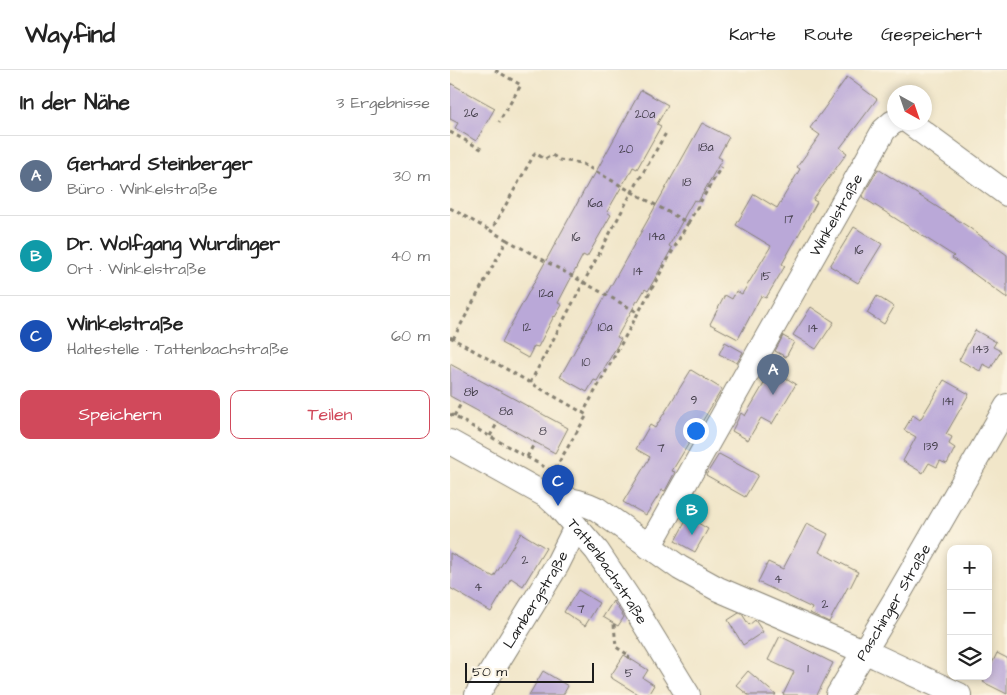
<!DOCTYPE html>
<html lang="de">
<meta charset="utf-8">
<style>
body{margin:0;font-family:"Architects Daughter",sans-serif;background:#f6f6f6;color:#222}
.controls{position:absolute;right:15px;bottom:15px;display:grid;overflow:hidden;border-radius:10px;box-shadow:0 2px 8px #0003}
.controls button{width:45px;height:45px;display:grid;place-items:center;padding:0;border:0;border-bottom:1px solid #e0e0e0;background:#fff;color:#222;font:25px sans-serif}
.compass{position:absolute;left:437px;top:15px;width:45px;height:45px;border-radius:50%;background:#fff;box-shadow:0 2px 8px #0003;rotate:140deg}
.scale{position:absolute;left:15px;bottom:12px;width:129px;box-sizing:border-box;padding-left:5px;border:2px solid #1c1c1c;border-top:0;font-size:14px;line-height:18px;white-space:nowrap;color:#1c1c1c;-webkit-text-stroke:4px #fcf5e5;paint-order:stroke}
.you{position:absolute;left:245px;top:360px;width:18px;height:18px;margin:-12px;border:4px solid #fff;border-radius:50%;background:#1a73e8;box-shadow:0 0 0 8px #1a73e833}
.badge{display:grid;place-items:center;width:32px;height:32px;border-radius:50%;background:#d1495b;color:#fff;font-size:16px;font-weight:700}
.pin{position:absolute;translate:-50% -41px;filter:drop-shadow(0 1px 2px #0008)}
.pin::after{content:'';position:absolute;top:26px;width:18px;height:15px;background:inherit;clip-path:polygon(0 0,100% 0,50% 100%)}
.list{margin:0;padding:0;list-style:none}
h2{display:flex;justify-content:space-between;align-items:center;height:65px;margin:0;padding:0 20px;font-size:21px}
h2 small{font-size:16px;font-weight:400;color:#767676}
.list li{display:grid;grid-template-columns:32px 1fr auto;gap:15px;align-items:center;box-sizing:border-box;height:80px;padding:0 20px;border-top:1px solid #e0e0e0}
.list b{display:block;font-size:19px;white-space:nowrap}
.list p{margin:0;font-size:16px;white-space:nowrap;color:#767676}
.list em{font-size:16px;font-style:normal;color:#767676}
.actions{display:flex;gap:10px;padding:15px 20px}
.actions a{flex:1;padding:11px 0;border:1px solid #d1495b;border-radius:10px;text-align:center;font-size:18px;color:#d1495b}
.actions .main{background:#d1495b;color:#fff}
.icon{flex:none;width:28px;height:28px;fill:none;stroke:currentColor;stroke-width:2;stroke-linecap:round;stroke-linejoin:round}
.map{position:relative;flex:none;width:557px;height:625px;overflow:hidden}
header{display:flex;align-items:center;gap:30px;box-sizing:border-box;height:70px;padding:0 25px;background:#fff;border-bottom:1px solid #e0e0e0}
header strong{font-size:24px}
nav{display:flex;gap:28px;margin-inline-start:auto;font-size:18px}
main{display:flex}
aside{flex:1;background:#fff}
.map>svg:first-child{display:block}
</style>
<header>
<strong>Wayfind</strong>
<nav><a>Karte</a><a>Route</a><a>Gespeichert</a></nav>
</header>
<main>
<aside>
<h2>In der Nähe<small>3 Ergebnisse</small></h2>
<ul class="list">
<li><span class="badge" style="background:#5c6f8a">A</span><div><b>Gerhard Steinberger</b><p>Büro · Winkelstraße</p></div><em>30 m</em></li>
<li><span class="badge" style="background:#0f9aa8">B</span><div><b>Dr. Wolfgang Wurdinger</b><p>Ort · Winkelstraße</p></div><em>40 m</em></li>
<li><span class="badge" style="background:#1a4fb4">C</span><div><b>Winkelstraße</b><p>Haltestelle · Tattenbachstraße</p></div><em>60 m</em></li>
</ul>
<div class="actions"><a class="main">Speichern</a><a>Teilen</a></div>
</aside>
<div class="map">
<svg width="557" height="625" viewBox="0 0 557 625">
<rect width="100%" height="100%" fill="#fcf5e5"/>
<filter id="ink" filterUnits="userSpaceOnUse"><feTurbulence type="fractalNoise" baseFrequency=".02" numOctaves="2"/><feDisplacementMap in="SourceGraphic" scale="10" xChannelSelector="R" yChannelSelector="G"/><feConvolveMatrix kernelMatrix="1 2 1 2 8 2 1 2 1" color-interpolation-filters="sRGB"/></filter>
<filter id="wash" filterUnits="userSpaceOnUse"><feTurbulence type="fractalNoise" baseFrequency=".0096" numOctaves="4" result="noise"/><feDisplacementMap in="SourceGraphic" scale="20" xChannelSelector="R" yChannelSelector="G"/><feGaussianBlur stdDeviation="1.12" result="paint"/><feColorMatrix in="noise" values="0 0 0 0 0 0 0 0 0 0 0 0 0 0 0 0 0 1.4 0 .05"/><feComposite in="paint" operator="in"/></filter>
<g filter="url(#wash)">
<rect width="100%" height="100%" fill="#f1e6c9"/>
<g id="blocks">
<g fill="#baa8d8">
<polygon points="397,7 427,29 390,78 397,83 363,130 367,132 332,194 335,196 316,228 311,226 288,269 260,254 275,225 282,229 286,221 292,224 321,176 286,155 304,124 327,138 350,99 347,97 370,65 360,58"/>
<polygon points="0,13 45,38 26,71 5,58 8,53 0,49"/>
<polygon points="191,20 218,35 207,54 211,56 187,99 183,97 177,109 176,109 157,142 161,145 137,187 133,185 108,233 112,235 105,247 104,246 88,277 84,276 78,288 51,273 141,108 142,109"/>
<polygon points="252,53 279,67 268,87 272,89 248,132 244,130 237,142 219,176 222,178 198,221 195,219 188,231 187,231 167,267 171,269 147,311 144,310 137,322 110,307"/>
<polygon points="428,99 517,156 557,185 557,228 502,188 504,186 412,127"/>
<polygon points="404,157 432,174 408,213 380,196"/>
<polygon points="427,226 444,237 434,254 417,243"/>
<polygon points="361,237 384,252 366,279 343,265"/>
<polygon points="525,260 546,272 543,277 551,281 541,298 533,294 530,301 509,290"/>
<polygon points="333,266 344,272 336,287 325,281"/>
<polygon points="275,272 293,282 287,293 269,284"/>
<polygon points="0,294 118,358 105,383 0,326"/>
<polygon points="241,300 272,319 222,401 225,402 215,421 212,420 196,445 173,432 200,387 186,379 200,355 205,358"/>
<polygon points="322,300 346,314 322,354 311,348 298,370 282,361 291,343 295,346"/>
<polygon points="494,310 519,324 496,364 502,367 499,374 505,378 497,394 490,391 487,397 479,393 473,403 453,391 466,367 454,360 463,345 470,350"/>
<polygon points="269,384 308,405 295,427 256,405"/>
<polygon points="238,447 258,459 245,482 225,471"/>
<polygon points="357,453 378,464 369,482 408,502 400,518 398,517 379,552 360,543 362,538 308,512 318,492 333,499"/>
<polygon points="71,463 96,478 73,516 61,508 41,542 0,518 0,483 44,507"/>
<polygon points="128,520 149,533 135,556 114,542"/>
<polygon points="163,531 174,547 168,556 153,547"/>
<polygon points="289,543 292,544 299,555 305,550 313,562 293,575 278,550"/>
<polygon points="330,566 383,593 367,625 333,625 344,602 318,590"/>
<polygon points="547,583 557,588 557,624 533,612 536,606 538,606 538,602"/>
<polygon points="174,585 198,600 193,608 204,615 198,625 189,625 160,607"/>
<polygon points="93,601 118,616 113,625 79,625"/>
<polygon points="298,601 326,625 298,625 286,615"/>
</g>
</g>
</g>
<g filter="url(#ink)">
<use href="#blocks" fill-opacity="0" stroke="#868172" stroke-width="1"/>
<g fill="none" stroke-linecap="round" stroke-linejoin="round">
<defs>
<g id="minor">
<polyline points="459,52 557,124"/>
<path id="s1" d="M 0,372 L 97,426 L 108,436 L 147,481 L 183,535 L 238,625"/>
<path d="M 97,426 C 118,430 128,430 147,439 L 230,498 L 268,519 L 427,587 L 509,625"/>
<path id="s2" d="M 199,477 L 434,60 L 442,53 L 444,52"/>
<path id="s3" d="M 27,625 L 107,495 L 126,457"/>
<path id="s4" d="M 388,625 L 444,532 L 557,336"/>
</g>
</defs>
<use href="#minor" stroke="#868172" stroke-width="26"/>
<g stroke="#868172" stroke-width="3" stroke-dasharray="4 4" stroke-linecap="butt">
<polyline points="45,0 71,15 49,52"/>
<polyline points="0,62 33,80"/>
<polyline points="0,138 41,161"/>
<polyline points="238,153 271,97"/>
<polyline points="57,170 41,161 85,83 95,89 102,85 110,90 131,93 182,122 216,63"/>
<polyline points="0,267 137,345 103,402"/>
<polyline points="3,269 57,170 189,243"/>
<polyline points="80,313 182,122 238,153 133,343"/>
<polyline points="0,344 109,405"/>
<polyline points="4,346 12,332"/>
<polyline points="40,366 48,352"/>
<polyline points="77,387 85,372"/>
<polyline points="164,554 166,577 180,586 178,588"/>
</g>
<use href="#minor" stroke="#fff" stroke-width="24"/>
</g>
</g>
<g text-anchor="middle" dominant-baseline="central" stroke-width="5" stroke-linejoin="round" paint-order="stroke">
<g font-size="12" fill="#443f4b">
<text x="21" y="43">26</text>
<text x="195" y="44">20a</text>
<text x="256" y="77">18a</text>
<text x="176" y="79">20</text>
<text x="237" y="112">18</text>
<text x="145" y="133">16a</text>
<text x="339" y="149">17</text>
<text x="207" y="166">14a</text>
<text x="126" y="167">16</text>
<text x="409" y="180">16</text>
<text x="188" y="201">14</text>
<text x="316" y="206">15</text>
<text x="96" y="223">12a</text>
<text x="77" y="257">12</text>
<text x="155" y="257">10a</text>
<text x="363" y="258">14</text>
<text x="531" y="279">143</text>
<text x="136" y="292">10</text>
<text x="21" y="322">8b</text>
<text x="244" y="330">9</text>
<text x="498" y="331">141</text>
<text x="56" y="341">8a</text>
<text x="93" y="361">8</text>
<text x="481" y="376">139</text>
<text x="211" y="378">7</text>
<text x="75" y="490">2</text>
<text x="328" y="509">4</text>
<text x="28" y="517">4</text>
<text x="375" y="534">2</text>
<text x="131" y="539">7</text>
<text x="358" y="598">1</text>
<text x="179" y="603">5</text>
</g>
<g font-size="15" fill="#1c1c1c" stroke="#fcf5e5">
<text stroke="none"><textPath href="#s2" startOffset="381">Winkelstraße</textPath></text>
<text stroke="none"><textPath href="#s1" startOffset="208">Tattenbachstraße</textPath></text>
<text stroke="none"><textPath href="#s3" startOffset="112">Lambergstraße</textPath></text>
<text stroke="none"><textPath href="#s4" startOffset="108">Paschinger Straße</textPath></text>
</g>
</g>
</svg>
<div class="controls">
<button>+</button>
<button>−</button>
<button><svg class="icon" aria-label="layers" viewBox="0 0 24 24"><path d="M12 4l9 5-9 5-9-5zM3 14l9 5 9-5"/></svg></button>
</div>
<svg class="compass" viewBox="-18 -18 36 36"><path d="M0-13l5 13h-10z" fill="#e53935"/><path d="M0 13l5-13h-10z" fill="#767676"/></svg>
<div class="scale">50 m</div>
<div class="you"></div>
<div class="pin badge" style="left:323px;top:325px;background:#5c6f8a">A</div>
<div class="pin badge" style="left:242px;top:465px;background:#0f9aa8">B</div>
<div class="pin badge" style="left:108px;top:436px;background:#1a4fb4">C</div>
</div>
</main>
